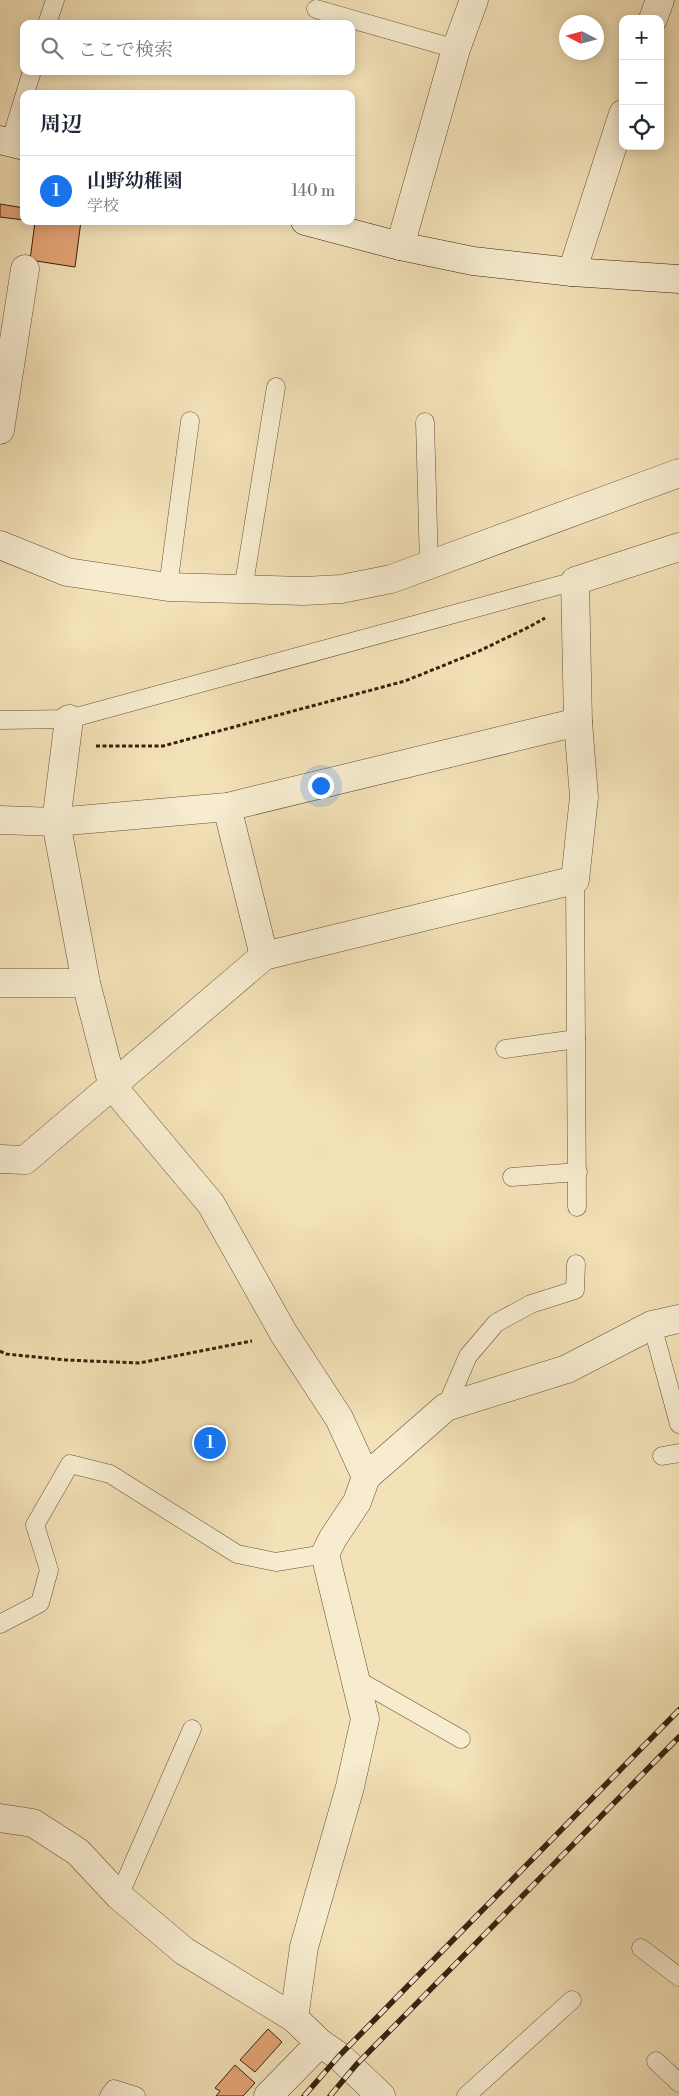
<!DOCTYPE html>
<html lang="ja">
<meta charset="utf-8">
<style>
body{margin:0;font-family:"Libre Bodoni","Noto Serif JP",serif;background:#f2f2f3;color:#1f2937}
.controls{position:absolute;right:15px;top:15px;display:grid;overflow:hidden;border-radius:10px;box-shadow:0 2px 12px #0003}
.controls button{width:45px;height:45px;display:grid;place-items:center;padding:0;border:0;border-bottom:1px solid #e0e1e3;background:#fff;color:#1f2937;font:25px sans-serif}
.compass{position:absolute;left:559px;top:15px;width:45px;height:45px;border-radius:50%;background:#fff;box-shadow:0 2px 12px #0003;rotate:276deg}
.you{position:absolute;left:320px;top:785px;width:18px;height:18px;margin:-12px;border:4px solid #fff;border-radius:50%;background:#1a73e8;box-shadow:0 0 0 8px #1a73e833}
.badge{display:grid;place-items:center;width:32px;height:32px;border-radius:50%;background:#1a73e8;color:#fff;font-size:16px;font-weight:700}
.pin{position:absolute;translate:-50% -50%;border:2px solid #fff;box-shadow:0 1px 5px #0006}
.list{margin:0;padding:0;list-style:none}
h2{display:flex;justify-content:space-between;align-items:center;height:65px;margin:0;padding:0 20px;font-size:21px}
h2 small{font-size:16px;font-weight:400;color:#747a83}
.list li{display:grid;grid-template-columns:32px 1fr auto;gap:15px;align-items:center;box-sizing:border-box;height:70px;padding:0 20px;border-top:1px solid #e0e1e3}
.list b{display:block;font-size:19px;white-space:nowrap}
.list p{margin:0;font-size:16px;white-space:nowrap;color:#747a83}
.list em{font-size:16px;font-style:normal;color:#747a83}
.icon{flex:none;width:28px;height:28px;fill:none;stroke:currentColor;stroke-width:2;stroke-linecap:round;stroke-linejoin:round}
.map{position:relative;flex:none;width:679px;height:2096px;overflow:hidden}
.search{position:absolute;background:#fff;box-shadow:0 2px 12px #0003;left:20px;top:20px;width:335px;height:55px;display:flex;align-items:center;gap:12px;box-sizing:border-box;padding:0 18px;border-radius:10px;color:#747a83;font-size:19px}
.panel{position:absolute;background:#fff;box-shadow:0 2px 12px #0003;left:20px;top:90px;width:335px;height:135px;border-radius:10px}
.map>svg:first-child{display:block}
</style>
<div class="map">
<svg width="679" height="2096" viewBox="0 0 679 2096">
<rect width="100%" height="100%" fill="#f3e1b7"/>
<filter id="stains"><feTurbulence type="fractalNoise" baseFrequency=".004" numOctaves="4"/><feColorMatrix values="0 0 0 0 .2 0 0 0 0 .09 0 0 0 0 .02 0 0 0 .5 -.17"/></filter>
<radialGradient id="worn" r=".72"><stop offset=".6" stop-color="#630" stop-opacity="0"/><stop offset="1" stop-color="#630" stop-opacity=".3"/></radialGradient>
<g fill="#e4a577" stroke="#37200d">
<polygon points="0,204 24,208 24,220 0,217"/>
<polygon points="31,221 81,221 75,267 30,260 35,222"/>
<polygon points="268,2029 282,2042 255,2072 240,2060"/>
<polygon points="235,2065 255,2083 243,2096 216,2096 220,2091 215,2088"/>
</g>
<g fill="none" stroke-linecap="round" stroke-linejoin="round">
<defs>
<g id="lane">
<polyline points="316,9 456,49"/>
<polyline points="47,24 55,0"/>
<polyline points="25,94 32,71"/>
<polyline points="10,143 24,97"/>
<polyline points="425,422 429,565"/>
<polyline points="168,587 190,421"/>
<polyline points="243,590 276,387"/>
<polyline points="0,720 69,719 575,581"/>
<polyline points="575,880 577,1207"/>
<polyline points="505,1049 576,1039"/>
<polyline points="512,1177 578,1172"/>
<polyline points="652,1325 679,1424"/>
<polyline points="446,1407 468,1356 496,1323 531,1304 575,1290 576,1264"/>
<polyline points="662,1456 679,1453"/>
<polyline points="0,1624 40,1603 49,1570 35,1525 70,1464 110,1474 237,1554 276,1562 325,1554"/>
<polyline points="356,1679 461,1739"/>
<polyline points="119,1896 192,1729"/>
<polyline points="641,1948 679,1977"/>
<polyline points="656,2061 679,2083"/>
<polyline points="109,2096 114,2089 136,2096"/>
<polyline points="466,2096 572,2000"/>
</g>
<g id="street">
<polyline points="653,19 660,0"/>
<polyline points="400,246 456,49 474,0"/>
<polyline points="572,272 623,114"/>
<polyline points="0,430 25,269"/>
<polyline points="0,545 67,572 168,587 304,591 341,589 391,579 679,473"/>
<polyline points="69,719 56,822 86,983 113,1087 211,1204 284,1334 339,1418 366,1477"/>
<polyline points="227,807 264,956"/>
<polyline points="0,820 56,822 227,807 578,722"/>
<polyline points="0,983 86,983"/>
<polyline points="0,1159 25,1160 264,956 575,880 584,797 578,722 575,581 679,547"/>
<polyline points="0,1818 33,1823 78,1852 119,1896 184,1951 294,2018 320,2043 339,2056 381,2096"/>
<polyline points="294,2018 304,1947 350,1787 365,1719 325,1554 333,1538 357,1502 366,1477 446,1407 567,1369 652,1325 679,1319"/>
<polyline points="268,2096 320,2043"/>
</g>
<g id="secondary">
<polyline points="0,140 24,146"/>
<polyline points="305,221 400,246 473,261 572,272 679,279"/>
</g>
</defs>
<use href="#lane" stroke="#665038" stroke-width="19"/>
<use href="#street" stroke="#665038" stroke-width="29"/>
<use href="#secondary" stroke="#37200d" stroke-width="29"/>
<g stroke="#37200d" stroke-width="3" stroke-dasharray="4 2.5" stroke-linecap="butt">
<polyline points="96,746 163,746 405,681 477,652 529,627 545,618"/>
<polyline points="0,1351 6,1354 66,1360 139,1363 252,1341"/>
</g>
<use href="#lane" stroke="#f7ecd0" stroke-width="18"/>
<use href="#street" stroke="#f7ecd0" stroke-width="28"/>
<use href="#secondary" stroke="#f7ecd0" stroke-width="28"/>
<defs>
<g id="rail">
<polyline points="304,2096 339,2056 679,1710"/>
<polyline points="330,2096 356,2065 679,1737"/>
</g>
</defs>
<use href="#rail" stroke="#37200d" stroke-width="5.5"/>
<use href="#rail" stroke="#f7ecd0" stroke-width="4" stroke-dasharray="11" stroke-linecap="butt"/>
</g>
<rect width="100%" height="100%" filter="url(#stains)"/>
<rect width="100%" height="100%" fill="url(#worn)"/>
</svg>
<div class="controls">
<button>+</button>
<button>−</button>
<button><svg class="icon" aria-label="locate" viewBox="0 0 24 24"><circle cx="12" cy="12" r="6"/><path d="M12 2v4M12 18v4M2 12h4M18 12h4"/></svg></button>
</div>
<svg class="compass" viewBox="-18 -18 36 36"><path d="M0-13l5 13h-10z" fill="#e53935"/><path d="M0 13l5-13h-10z" fill="#747a83"/></svg>
<div class="you"></div>
<div class="pin badge" style="left:210px;top:1443px">1</div>
<div class="search"><svg class="icon" aria-label="search" viewBox="0 0 24 24"><circle cx="10" cy="10" r="6"/><path d="M15 15l6 6"/></svg>ここで検索</div>
<section class="panel">
<h2>周辺<small></small></h2>
<ul class="list">
<li><span class="badge">1</span><div><b>山野幼稚園</b><p>学校</p></div><em>140 m</em></li>
</ul>
</section>
</div>
